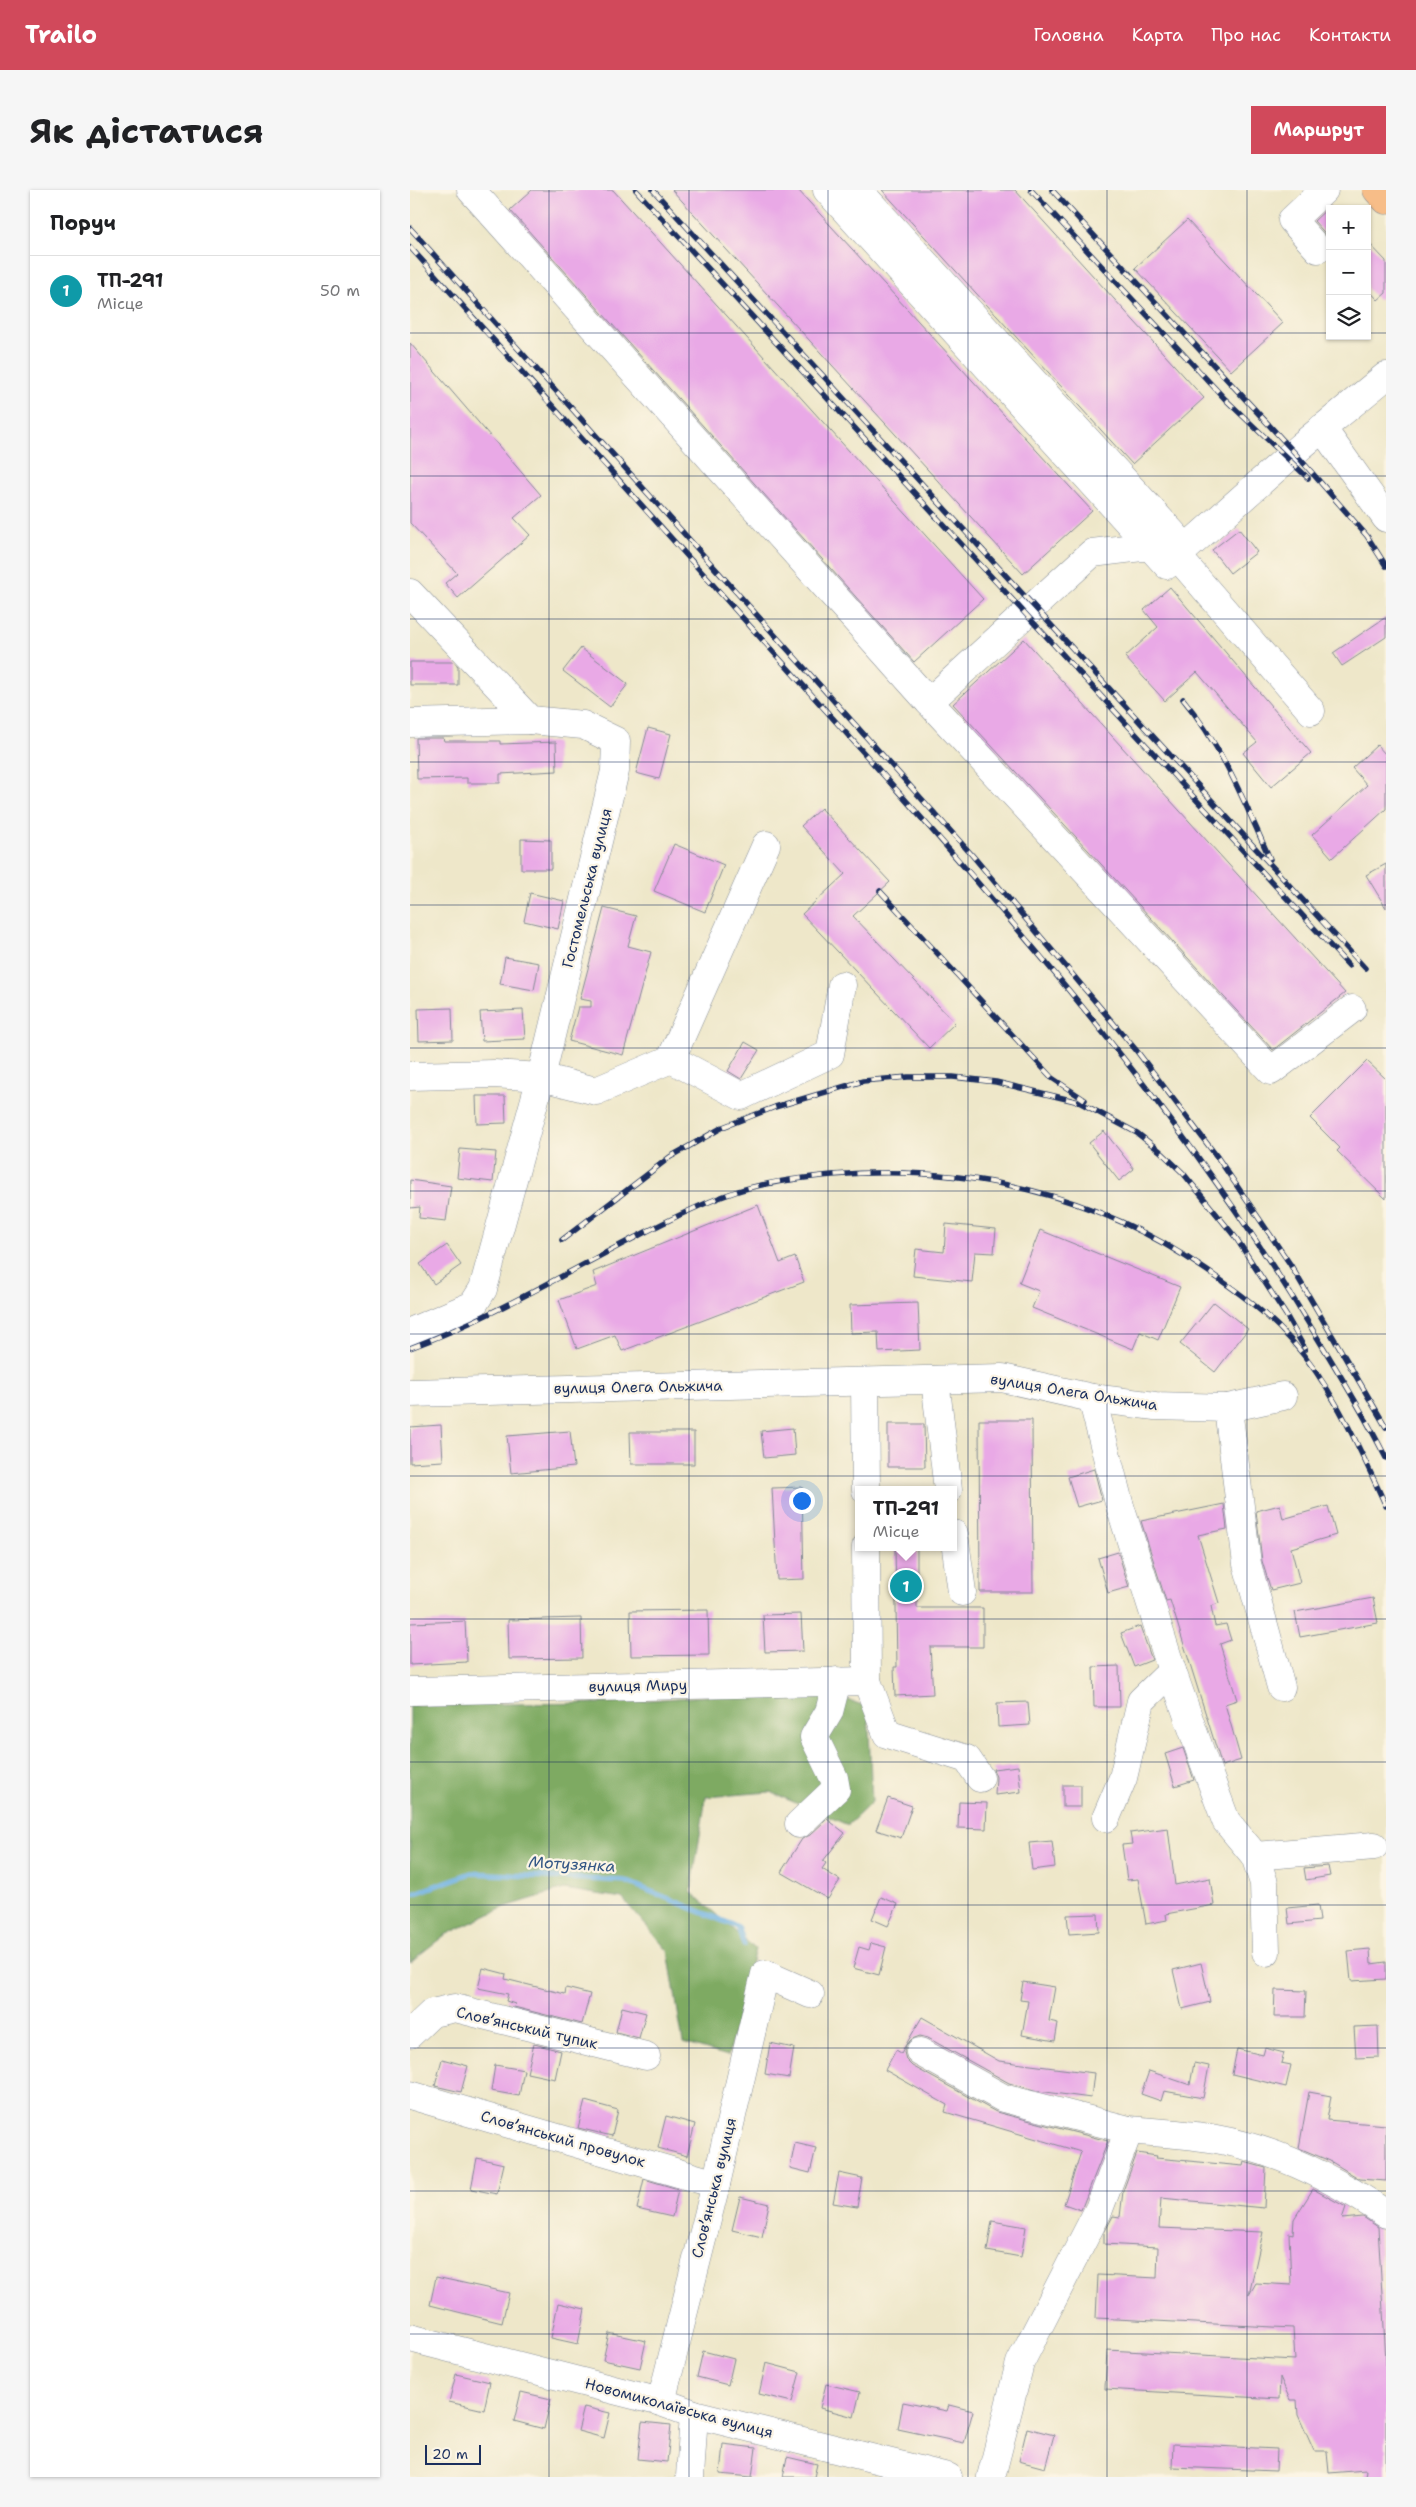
<!DOCTYPE html>
<html lang="uk">
<meta charset="utf-8">
<style>
body{margin:0;font-family:"Shantell Sans",sans-serif;background:#f6f6f6;color:#202124}
.controls{position:absolute;right:15px;top:15px;display:grid;overflow:hidden;border-radius:0px;box-shadow:0 1px 4px #0004}
.controls button{width:45px;height:45px;display:grid;place-items:center;padding:0;border:0;border-bottom:1px solid #e0e0e0;background:#fff;color:#202124;font:25px sans-serif}
.scale{position:absolute;left:15px;bottom:12px;width:56px;box-sizing:border-box;padding-left:5px;border:2px solid #1b2f5e;border-top:0;font-size:14px;line-height:18px;white-space:nowrap;color:#1b2f5e;-webkit-text-stroke:4px #fcf5e5;paint-order:stroke}
.you{position:absolute;left:391px;top:1310px;width:18px;height:18px;margin:-12px;border:4px solid #fff;border-radius:50%;background:#1a73e8;box-shadow:0 0 0 8px #1a73e833}
.badge{display:grid;place-items:center;width:32px;height:32px;border-radius:50%;background:#d1495b;color:#fff;font-size:16px;font-weight:700}
.pin{position:absolute;translate:-50% -50%;border:2px solid #fff;box-shadow:0 1px 5px #0006}
.popup{position:absolute;left:445px;top:1296px;width:102px;height:65px;box-sizing:border-box;display:grid;place-content:center;border-radius:0px;background:#fff;filter:drop-shadow(0 1px 4px #0005);font-size:16px;white-space:nowrap;color:#757577}
.popup b{font-size:19px;color:#202124}
.popup::after{content:'';position:absolute;left:50%;top:100%;margin-left:-10px;border:10px solid transparent;border-top-color:#fff}
.list{margin:0;padding:0;list-style:none}
h2{display:flex;justify-content:space-between;align-items:center;height:65px;margin:0;padding:0 20px;font-size:21px}
h2 small{font-size:16px;font-weight:400;color:#757577}
.list li{display:grid;grid-template-columns:32px 1fr auto;gap:15px;align-items:center;box-sizing:border-box;height:70px;padding:0 20px;border-top:1px solid #e0e0e0}
.list b{display:block;font-size:19px;white-space:nowrap}
.list p{margin:0;font-size:16px;white-space:nowrap;color:#757577}
.list em{font-size:16px;font-style:normal;color:#757577}
.icon{flex:none;width:28px;height:28px;fill:none;stroke:currentColor;stroke-width:2;stroke-linecap:round;stroke-linejoin:round}
.map{position:relative;flex:none;width:976px;height:2287px;overflow:hidden;border-radius:0px}
header{display:flex;align-items:center;gap:30px;box-sizing:border-box;height:70px;padding:0 25px;background:#d1495b;color:#fff}
header strong{font-size:24px}
nav{display:flex;gap:28px;margin-inline-start:auto;font-size:18px}
.intro{display:flex;align-items:center;justify-content:space-between;box-sizing:border-box;height:120px;padding:0 30px}
h1{margin:0;font-size:35px}
.button{padding:12px 22px;border-radius:0px;background:#d1495b;color:#fff;font-size:18px;font-weight:700}
main{display:flex;gap:30px;padding:0 30px}
aside{flex:1;background:#fff;border-radius:0px;box-shadow:0 1px 4px #0004}
.map>svg:first-child{display:block}
</style>
<header>
<strong>Trailo</strong>
<nav><a>Головна</a><a>Карта</a><a>Про нас</a><a>Контакти</a></nav>
</header>
<div class="intro"><h1>Як дістатися</h1><a class="button">Маршрут</a></div>
<main>
<aside>
<h2>Поруч<small></small></h2>
<ul class="list">
<li><span class="badge" style="background:#0f9aa8">1</span><div><b>ТП-291</b><p>Місце</p></div><em>50 m</em></li>
</ul>
</aside>
<div class="map">
<svg width="976" height="2287" viewBox="0 0 976 2287">
<rect width="100%" height="100%" fill="#fcf5e5"/>
<filter id="ink" filterUnits="userSpaceOnUse"><feTurbulence type="fractalNoise" baseFrequency=".02" numOctaves="2"/><feDisplacementMap in="SourceGraphic" scale="10" xChannelSelector="R" yChannelSelector="G"/><feConvolveMatrix kernelMatrix="1 2 1 2 8 2 1 2 1" color-interpolation-filters="sRGB"/></filter>
<filter id="wash" filterUnits="userSpaceOnUse"><feTurbulence type="fractalNoise" baseFrequency=".0096" numOctaves="4" result="noise"/><feDisplacementMap in="SourceGraphic" scale="20" xChannelSelector="R" yChannelSelector="G"/><feGaussianBlur stdDeviation="1.12" result="paint"/><feColorMatrix in="noise" values="0 0 0 0 0 0 0 0 0 0 0 0 0 0 0 0 0 1.4 0 .05"/><feComposite in="paint" operator="in"/></filter>
<g filter="url(#wash)">
<rect width="100%" height="100%" fill="#eee7c9"/>
<polygon fill="#7eaa62" stroke="#4c6c60" points="418,1503 458,1517 462,1612 438,1635 360,1602 296,1607 281,1702 345,1759 318,1866 273,1853 258,1761 212,1708 154,1699 95,1717 35,1745 0,1772 0,1515 196,1513 311,1505"/>
<g fill="none" stroke-linecap="round" stroke-linejoin="round">
<polyline stroke="#6cb0e1" stroke-width="5.5" points="0,1705 61,1683 215,1691 328,1737 334,1755"/>
</g>
<g id="blocks">
<g fill="#e9a9e6">
<polygon points="122,0 203,0 573,409 504,472 100,20"/>
<polygon points="262,0 388,0 682,321 613,384"/>
<polygon points="472,0 605,0 794,208 722,274"/>
<polygon points="920,16 920,49 904,31"/>
<polygon points="777,30 873,133 821,181 725,78"/>
<polygon points="957,51 976,71 976,103 968,110 957,98"/>
<polygon points="0,153 131,305 104,328 120,345 48,408 35,393 47,383 0,333"/>
<polygon points="829,339 847,362 820,383 802,360"/>
<polygon points="760,397 901,563 861,597 833,563 847,552 787,482 755,511 715,467 748,437 734,420"/>
<polygon points="976,427 976,447 932,476 923,463"/>
<polygon points="614,449 935,803 863,860 543,514"/>
<polygon points="171,458 218,494 200,517 153,481"/>
<polygon points="0,472 43,472 48,476 48,495 0,495"/>
<polygon points="238,538 261,544 249,589 226,583"/>
<polygon points="6,548 33,548 34,551 90,551 90,554 146,552 147,581 90,584 90,593 57,593 57,588 7,589"/>
<polygon points="967,555 976,565 976,619 922,668 902,645 957,595 942,578"/>
<polygon points="411,618 480,692 443,726 545,833 519,858 392,724 435,684 391,636"/>
<polygon points="111,649 141,650 141,679 111,679"/>
<polygon points="264,654 314,675 295,722 244,701"/>
<polygon points="976,674 976,718 956,685"/>
<polygon points="120,703 154,711 148,739 114,731"/>
<polygon points="194,718 226,726 218,756 241,762 213,865 159,851 168,817 181,817 181,811 170,809"/>
<polygon points="95,767 129,773 124,800 90,794"/>
<polygon points="42,818 43,850 9,851 8,819"/>
<polygon points="113,820 115,849 72,851 70,822"/>
<polygon points="335,852 349,860 331,889 318,881"/>
<polygon points="957,871 976,889 976,1009 927,961 930,958 900,928"/>
<polygon points="66,906 95,906 96,933 67,934"/>
<polygon points="694,941 724,979 709,991 679,953"/>
<polygon points="50,959 86,962 83,992 47,988"/>
<polygon points="0,990 41,996 36,1031 9,1028 10,1017 0,1018"/>
<polygon points="348,1015 370,1073 385,1067 394,1092 212,1161 205,1145 167,1159 149,1110 187,1096 183,1082"/>
<polygon points="536,1034 586,1039 584,1063 565,1062 562,1092 503,1086 506,1059 534,1062"/>
<polygon points="630,1040 770,1097 748,1150 730,1142 723,1159 622,1118 629,1101 609,1093"/>
<polygon points="37,1055 51,1075 24,1094 10,1074"/>
<polygon points="804,1112 838,1139 805,1182 770,1154"/>
<polygon points="508,1113 510,1160 469,1162 468,1142 441,1143 440,1115"/>
<polygon points="569,1230 622,1230 623,1402 570,1402"/>
<polygon points="478,1234 514,1234 515,1277 478,1277"/>
<polygon points="31,1235 33,1271 0,1273 0,1237"/>
<polygon points="383,1238 385,1265 354,1268 351,1241"/>
<polygon points="160,1241 164,1277 101,1283 97,1246"/>
<polygon points="220,1242 284,1242 284,1274 221,1274"/>
<polygon points="684,1279 692,1310 667,1317 658,1287"/>
<polygon points="392,1297 394,1389 367,1390 362,1298"/>
<polygon points="814,1314 817,1339 788,1345 809,1413 801,1416 805,1436 816,1434 821,1450 810,1454 827,1510 815,1514 831,1570 812,1576 760,1410 756,1411 731,1331"/>
<polygon points="870,1315 873,1329 918,1316 926,1345 881,1358 890,1393 861,1400 852,1371 846,1321"/>
<polygon points="485,1357 507,1357 507,1418 573,1418 573,1457 520,1457 523,1504 485,1506 484,1477 487,1477"/>
<polygon points="708,1362 719,1397 698,1403 688,1368"/>
<polygon points="963,1408 968,1433 890,1447 885,1422"/>
<polygon points="298,1420 299,1465 221,1466 220,1421"/>
<polygon points="391,1424 393,1461 355,1462 353,1425"/>
<polygon points="171,1428 172,1468 99,1469 98,1430"/>
<polygon points="55,1431 57,1472 0,1475 0,1433"/>
<polygon points="730,1436 742,1470 724,1477 711,1443"/>
<polygon points="709,1476 710,1517 684,1517 683,1477"/>
<polygon points="618,1512 620,1535 588,1537 587,1513"/>
<polygon points="773,1558 784,1590 765,1596 755,1564"/>
<polygon points="608,1576 611,1602 585,1605 586,1587 583,1579"/>
<rect x="653" y="1595" width="18" height="22"/>
<polygon points="478,1608 502,1616 491,1648 466,1640"/>
<polygon points="549,1612 577,1613 576,1639 548,1638"/>
<polygon points="417,1629 435,1643 413,1671 416,1673 412,1679 430,1690 418,1709 371,1682 392,1649 400,1645"/>
<polygon points="758,1638 765,1695 800,1688 804,1715 756,1724 757,1730 736,1734 728,1689 717,1690 712,1655 722,1654 720,1643"/>
<polygon points="642,1651 645,1677 622,1680 619,1653"/>
<polygon points="918,1676 920,1686 896,1690 894,1678"/>
<polygon points="471,1707 488,1714 478,1736 462,1729"/>
<polygon points="908,1715 910,1731 879,1734 877,1718"/>
<polygon points="688,1724 689,1742 659,1744 657,1725"/>
<polygon points="461,1753 476,1757 469,1785 443,1778 449,1757 459,1760"/>
<polygon points="960,1759 961,1774 976,1772 976,1789 941,1791 938,1761"/>
<polygon points="791,1773 800,1812 772,1819 763,1780"/>
<polygon points="73,1778 96,1784 95,1789 155,1804 156,1798 180,1804 172,1834 104,1817 105,1814 96,1811 98,1804 68,1798"/>
<polygon points="613,1792 645,1797 639,1831 648,1833 645,1851 612,1845 618,1811 610,1810"/>
<polygon points="865,1800 896,1801 895,1827 864,1827"/>
<polygon points="212,1817 236,1823 229,1848 206,1842"/>
<polygon points="512,1827 589,1871 684,1883 681,1908 628,1901 599,1893 518,1848 510,1846 502,1849 496,1855 494,1862 496,1870 502,1876 586,1922 698,1951 671,2020 654,2014 671,1962 535,1922 537,1915 475,1880 486,1860 491,1863"/>
<polygon points="968,1836 969,1867 946,1868 944,1837"/>
<polygon points="360,1853 384,1858 379,1888 355,1884"/>
<polygon points="124,1854 151,1861 145,1889 117,1883"/>
<polygon points="855,1858 874,1863 871,1873 881,1875 876,1897 822,1884 827,1859 853,1865"/>
<polygon points="32,1869 58,1876 51,1902 25,1896"/>
<polygon points="784,1873 799,1876 793,1908 754,1901 751,1911 731,1904 739,1881 780,1895"/>
<polygon points="85,1875 114,1880 109,1906 81,1901"/>
<polygon points="899,1902 921,1906 917,1930 976,1935 976,1991 950,1989 920,1971 889,1958"/>
<polygon points="175,1911 208,1920 202,1946 168,1938"/>
<polygon points="256,1926 285,1934 277,1966 248,1958"/>
<polygon points="385,1953 406,1958 400,1983 380,1978"/>
<polygon points="727,1963 747,1966 746,1968 833,1976 834,1972 856,1978 854,2018 751,2008 749,2038 853,2042 839,2105 846,2093 881,2095 879,2043 883,2044 884,2029 903,1999 936,2017 932,2029 953,2027 968,2037 976,2171 976,2287 955,2287 956,2280 919,2283 917,2261 904,2261 888,2225 887,2210 880,2210 870,2187 869,2209 695,2199 697,2160 885,2170 883,2138 686,2128 688,2085 747,2088 748,2057 694,2054 694,2043 703,2026 710,2027 713,2001"/>
<polygon points="67,1968 94,1974 87,2004 61,1999"/>
<polygon points="429,1983 452,1988 447,2017 423,2013"/>
<polygon points="234,1989 268,1999 262,2027 227,2019"/>
<polygon points="330,2007 359,2014 352,2047 322,2040"/>
<polygon points="582,2031 616,2037 611,2067 577,2061"/>
<polygon points="26,2087 99,2103 92,2133 20,2115"/>
<polygon points="148,2113 175,2119 168,2154 141,2148"/>
<polygon points="199,2143 236,2151 230,2178 193,2170"/>
<polygon points="293,2161 324,2169 318,2195 287,2187"/>
<polygon points="356,2173 390,2182 382,2212 349,2204"/>
<polygon points="46,2184 80,2192 74,2220 39,2212"/>
<polygon points="416,2194 450,2202 444,2227 410,2218"/>
<polygon points="111,2202 141,2209 134,2239 104,2231"/>
<polygon points="493,2212 537,2221 539,2215 563,2221 554,2253 488,2239"/>
<polygon points="174,2217 200,2223 194,2248 168,2241"/>
<polygon points="232,2232 261,2235 257,2272 228,2269"/>
<polygon points="617,2238 644,2245 635,2278 609,2271"/>
<polygon points="313,2254 346,2258 342,2287 310,2284"/>
<polygon points="763,2254 867,2259 866,2281 762,2277"/>
<polygon points="377,2267 407,2274 404,2287 373,2287"/>
</g>
</g>
</g>
<g filter="url(#ink)">
<use href="#blocks" fill-opacity="0" stroke="#848b94" stroke-width="1"/>
<g fill="none" stroke-linecap="round" stroke-linejoin="round">
<defs>
<g id="minor">
<polyline points="61,0 519,512 861,881 942,819"/>
<polyline points="417,0 757,375 891,256 976,186"/>
<polyline points="448,0 776,358"/>
<polyline points="908,59 882,30 914,0"/>
<polyline points="912,238 976,328"/>
<polyline points="767,366 901,521"/>
<polyline points="0,403 120,530 173,535 206,551 205,581 131,887 73,1099 63,1115 0,1142"/>
<polyline points="519,512 682,363 740,356"/>
<polyline points="0,533 120,530"/>
<polyline points="261,869 331,906 420,864 432,795"/>
<polyline points="0,886 84,884 131,887 186,901 261,869 356,655"/>
<polyline points="525,1190 538,1300"/>
<polyline points="455,1192 456,1300"/>
<polyline points="0,1203 592,1188 682,1208 745,1216 818,1218 873,1206"/>
<polyline points="682,1208 709,1313 762,1481 794,1572 816,1631 845,1666 964,1656"/>
<polyline points="818,1218 837,1374 871,1497"/>
<polyline points="544,1344 552,1402"/>
<polyline points="456,1357 457,1491 477,1544 557,1569 570,1588"/>
<polyline points="0,1501 457,1491"/>
<polyline points="696,1628 713,1588 731,1511 762,1481"/>
<polyline points="389,1634 426,1599 424,1588 404,1547 419,1522 427,1491"/>
<polyline points="845,1666 854,1693 856,1762"/>
<polyline points="0,1844 22,1823 45,1818 236,1866"/>
<polyline points="510,1862 593,1908 719,1940 689,2019 610,2173 581,2287"/>
<polyline points="0,1905 306,1994"/>
<path d="M 719,1940 C 748,1943 778,1944 806,1949 C 868,1960 925,1989 976,2024"/>
<polyline points="0,2148 251,2212 284,2224 538,2287"/>
<polyline points="251,2212 306,1994 355,1784 400,1804"/>
<polyline points="280,2287 284,2224"/>
</g>
<polyline id="major" points="967,0 976,10"/>
</defs>
<use href="#minor" stroke="#848b94" stroke-width="29"/>
<use href="#major" stroke="#848b94" stroke-width="29"/>
<use href="#minor" stroke="#fff" stroke-width="28"/>
<use href="#major" stroke="#f7bd88" stroke-width="28"/>
<defs>
<g id="rail">
<polyline points="226,0 939,776"/>
<polyline points="243,0 955,778"/>
<polyline points="621,0 815,209 898,288"/>
<polyline points="642,0 884,262 957,346 976,376"/>
<polyline points="0,38 562,665 726,860 808,968 880,1074 976,1237"/>
<path d="M 0,57 C 148,223 297,388 445,553 C 610,738 774,926 902,1139 C 928,1181 954,1224 976,1268"/>
<path d="M 773,509 C 812,556 835,613 860,669"/>
<polyline points="470,701 642,888 675,910"/>
<polyline points="152,1050 260,967 313,937 365,917 453,891 498,887 543,887 586,892 669,912 727,943 750,961 773,983 826,1048 876,1125 895,1159"/>
<path d="M 0,1158 C 78,1129 150,1086 224,1048 C 257,1031 290,1014 325,1002 C 356,992 389,988 422,985 C 556,974 685,1003 796,1080 C 827,1101 856,1122 881,1150 C 924,1198 949,1258 976,1316"/>
</g>
</defs>
<use href="#rail" stroke="#1b2f5e" stroke-width="5.5"/>
<use href="#rail" stroke="#fcf5e5" stroke-width="4" stroke-dasharray="11" stroke-linecap="butt"/>
</g>
</g>
<path fill="none" stroke="#1b2f5e" stroke-width="1" stroke-opacity="0.55" d="M 139,0 L 139,2287M 279,0 L 279,2287M 418,0 L 418,2287M 558,0 L 558,2287M 697,0 L 697,2287M 837,0 L 837,2287M 0,143 L 920,143M 957,143 L 976,143M 0,286 L 976,286M 0,429 L 976,429M 0,572 L 976,572M 0,715 L 976,715M 0,858 L 976,858M 0,1001 L 976,1001M 0,1144 L 976,1144M 0,1286 L 976,1286M 0,1429 L 976,1429M 0,1572 L 976,1572M 0,1715 L 976,1715M 0,1858 L 976,1858M 0,2001 L 976,2001M 0,2144 L 976,2144"/>
<g text-anchor="middle" dominant-baseline="central" stroke-width="4.5" stroke-linejoin="round" paint-order="stroke">
<g font-size="15" fill="#1b2f5e" stroke="#fcf5e5">
<text transform="translate(177 698) rotate(-76)">Гостомельська вулиця</text>
<text transform="translate(228 1197) rotate(-1)">вулиця Олега Ольжича</text>
<text transform="translate(664 1202) rotate(9)">вулиця Олега Ольжича</text>
<text transform="translate(228 1496) rotate(-1)">вулиця Миру</text>
<text transform="translate(117 1838) rotate(13)">Словʼянський тупик</text>
<text transform="translate(153 1949) rotate(16)">Словʼянський провулок</text>
<text transform="translate(304 1998) rotate(-76)">Словʼянська вулиця</text>
<text transform="translate(269 2218) rotate(15)">Новомиколаївська вулиця</text>
</g>
<g font-size="16" font-style="italic" fill="#335685" stroke="#fcf5e5">
<text transform="translate(162 1674) rotate(3)">Мотузянка</text>
</g>
</g>
</svg>
<div class="controls">
<button>+</button>
<button>−</button>
<button><svg class="icon" aria-label="layers" viewBox="0 0 24 24"><path d="M12 4l9 5-9 5-9-5zM3 14l9 5 9-5"/></svg></button>
</div>
<div class="scale">20 m</div>
<div class="you"></div>
<div class="pin badge" style="left:496px;top:1396px;background:#0f9aa8">1</div>
<div class="popup"><b>ТП-291</b>Місце</div>
</div>
</main>
